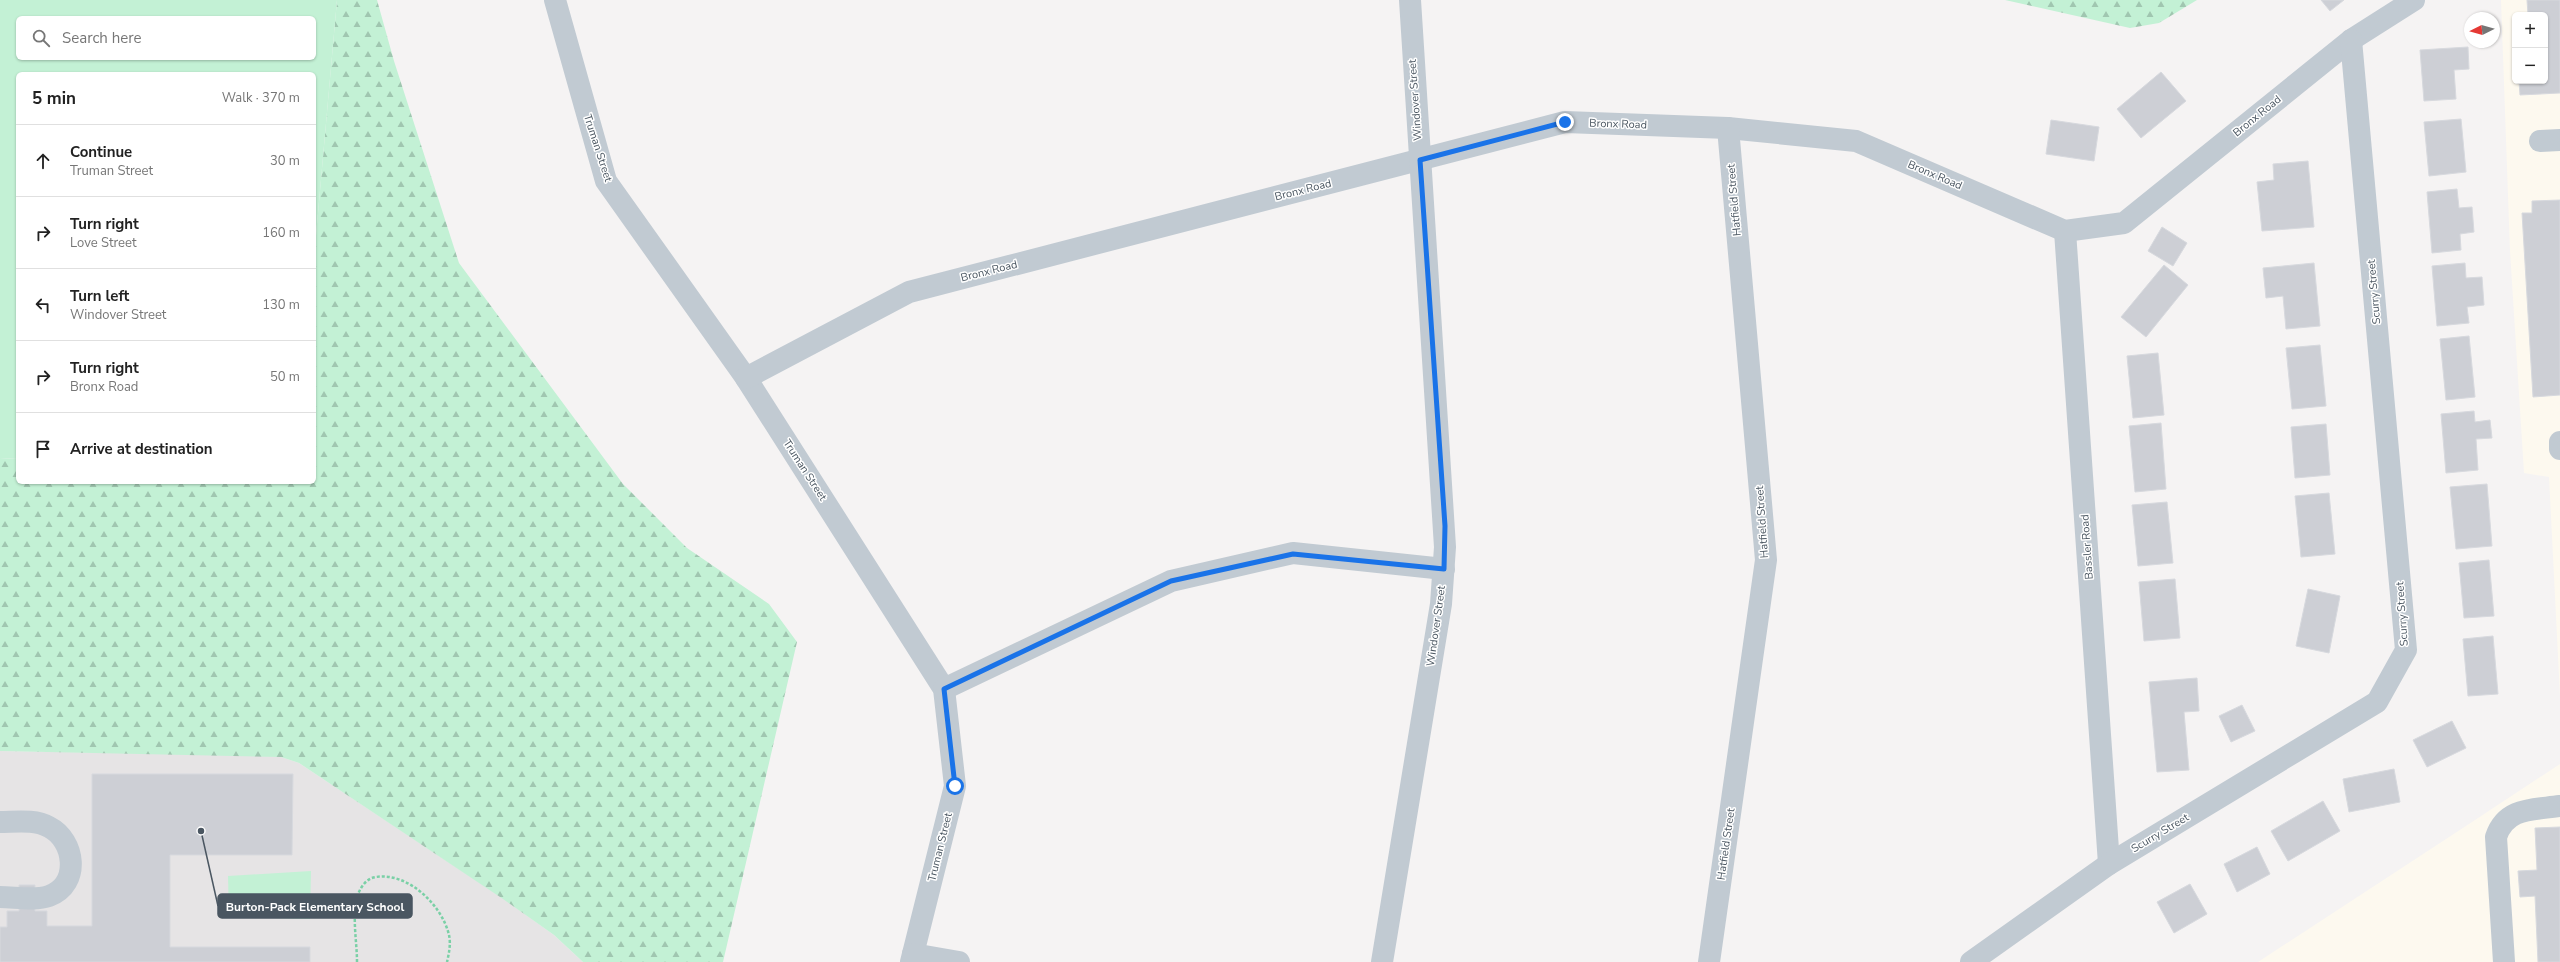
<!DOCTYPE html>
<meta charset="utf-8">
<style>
body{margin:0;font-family:"Nunito Sans",sans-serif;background:#f2f2f2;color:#222}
.controls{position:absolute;right:12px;top:12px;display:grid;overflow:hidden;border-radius:6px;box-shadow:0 1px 3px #0004}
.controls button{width:36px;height:36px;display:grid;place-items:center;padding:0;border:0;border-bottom:1px solid #e0e0e0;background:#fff;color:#222;font:20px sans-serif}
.compass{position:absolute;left:2464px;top:12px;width:36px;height:36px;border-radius:50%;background:#fff;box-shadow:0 1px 3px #0004;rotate:265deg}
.stop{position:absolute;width:12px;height:12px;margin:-9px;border:3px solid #1a73e8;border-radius:50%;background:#fff}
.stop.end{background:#1a73e8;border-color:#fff;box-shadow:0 1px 4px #0008}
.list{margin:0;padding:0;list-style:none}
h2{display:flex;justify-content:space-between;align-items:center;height:52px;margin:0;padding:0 16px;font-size:17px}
h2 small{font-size:13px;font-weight:400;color:#767676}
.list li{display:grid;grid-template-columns:26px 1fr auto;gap:12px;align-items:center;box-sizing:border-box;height:72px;padding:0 16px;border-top:1px solid #e0e0e0}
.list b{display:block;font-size:15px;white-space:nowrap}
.list p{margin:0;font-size:13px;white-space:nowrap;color:#767676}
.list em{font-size:13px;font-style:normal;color:#767676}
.icon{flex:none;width:22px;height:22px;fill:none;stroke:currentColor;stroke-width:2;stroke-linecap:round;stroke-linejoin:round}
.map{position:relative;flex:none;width:2560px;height:962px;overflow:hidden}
.search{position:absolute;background:#fff;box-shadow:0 1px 3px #0004;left:16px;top:16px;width:300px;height:44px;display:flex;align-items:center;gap:10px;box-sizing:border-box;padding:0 14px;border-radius:6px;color:#767676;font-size:15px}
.panel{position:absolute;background:#fff;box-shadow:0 1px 3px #0004;left:16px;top:72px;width:300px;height:412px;border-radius:6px}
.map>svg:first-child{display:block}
</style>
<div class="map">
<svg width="2560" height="962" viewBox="0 0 2560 962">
<defs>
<pattern id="forest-firs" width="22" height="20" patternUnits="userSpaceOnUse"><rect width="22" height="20" fill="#c3f1d5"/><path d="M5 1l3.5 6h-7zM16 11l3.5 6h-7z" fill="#a0c6b0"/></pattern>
</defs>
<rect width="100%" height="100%" fill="#f5f3f3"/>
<g fill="#fdf9ef" fill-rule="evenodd">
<path d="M 2501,0 L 2560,0 L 2560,696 L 2549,477 L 2524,473 L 2510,251 ZM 2515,15 L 2545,15 L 2545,81 L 2515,81 Z"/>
<polygon points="2560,764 2560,962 2258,962 2472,822"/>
</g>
<polygon fill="#e6e4e5" points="0,751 263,755 281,757 299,763 504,899 554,935 583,962 0,962"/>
<g fill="url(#forest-firs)">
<polygon points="337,0 377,0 394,61 459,263 623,484 687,548 769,604 797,642 723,962 583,962 554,935 503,899 299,763 281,757 0,751 0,458 18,459 18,482 314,482 314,258"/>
<polygon points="2005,0 2197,0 2159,23 2130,28"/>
</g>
<g fill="#c3f1d5" fill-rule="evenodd">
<path d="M 0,0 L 337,0 L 314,258 L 314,74 L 18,74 L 18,459 L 0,458 ZM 18,18 L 314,18 L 314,58 L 18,58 Z"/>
<polygon points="311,871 310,919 229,917 228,876"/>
</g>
<g fill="#cdcfd5" stroke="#d7d9de">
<polygon points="2321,0 2344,0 2330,11"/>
<polygon points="2527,0 2560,0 2560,93 2520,95 2519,81 2545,81 2545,15 2528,15"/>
<polygon points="2468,47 2469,69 2454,70 2456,99 2424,101 2420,50"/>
<polygon points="2161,72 2186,101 2141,138 2117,109"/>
<polygon points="2461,119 2466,172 2429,176 2424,122"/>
<polygon points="2051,120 2099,127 2094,161 2046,154"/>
<polygon points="2308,161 2314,227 2262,231 2257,182 2274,180 2273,164"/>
<polygon points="2457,189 2459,208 2472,207 2474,232 2460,234 2461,250 2432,253 2427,192"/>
<polygon points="2560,200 2560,395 2533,397 2522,213 2532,213 2532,201"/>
<polygon points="2162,227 2187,243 2173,266 2148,251"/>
<polygon points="2314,263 2320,326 2286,329 2283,296 2266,298 2263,268"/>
<polygon points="2465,263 2466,278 2482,277 2484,305 2467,307 2469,323 2437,326 2432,266"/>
<polygon points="2164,265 2188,285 2146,337 2121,317"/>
<polygon points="2469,336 2475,397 2446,400 2440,339"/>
<polygon points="2320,345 2326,406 2292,409 2286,348"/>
<polygon points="2158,353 2164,415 2133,418 2127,356"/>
<polygon points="2474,411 2475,422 2490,420 2492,438 2476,439 2478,470 2446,473 2441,414"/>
<polygon points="2161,423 2166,489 2135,492 2129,426"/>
<polygon points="2326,424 2330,475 2295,478 2291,427"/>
<polygon points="2487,484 2492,546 2456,549 2450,487"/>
<polygon points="2329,493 2335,554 2301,557 2295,496"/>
<polygon points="2167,502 2173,563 2138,566 2132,505"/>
<polygon points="2489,560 2494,616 2464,618 2459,563"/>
<polygon points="2175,579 2180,638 2144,641 2139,582"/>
<polygon points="2308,589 2340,596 2329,653 2296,646"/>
<polygon points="2493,636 2498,694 2468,696 2463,639"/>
<polygon points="2197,678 2199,711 2184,712 2189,770 2157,772 2149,682"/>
<polygon points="2242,705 2255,731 2231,742 2219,716"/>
<polygon points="2452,721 2466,748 2427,767 2413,740"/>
<polygon points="2394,769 2400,802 2349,812 2343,779"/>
<polygon points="92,774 293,774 292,855 170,855 170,947 310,947 310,962 0,962 0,927 7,927 7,911 19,911 19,885 35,885 35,911 47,911 47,926 92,926"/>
<polygon points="2323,801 2340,831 2288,861 2271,831"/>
<polygon points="2560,827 2560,962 2538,962 2535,896 2520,897 2518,871 2537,870 2535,828"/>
<polygon points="2257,847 2270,874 2237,892 2224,864"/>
<polygon points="2190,884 2207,914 2174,933 2157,902"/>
</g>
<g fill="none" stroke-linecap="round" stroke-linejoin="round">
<path stroke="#7ad0a6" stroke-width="2.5" stroke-dasharray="3 2" stroke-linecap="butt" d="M 357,962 C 357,942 352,918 357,898 C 359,889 366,878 376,877 C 408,872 442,905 449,935 C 451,944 449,953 447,962"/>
<g stroke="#c1cad2" stroke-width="22">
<polyline points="555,0 606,181 746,378 944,689 955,786 911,962"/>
<polyline points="2540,141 2560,140"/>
<polyline points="2065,231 2109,864"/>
<polyline points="746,378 909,292 1565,122 1728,128 1856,141 2065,231 2124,223 2351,40 2414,0"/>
<polyline points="2560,442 2560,449"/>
<polyline points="944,689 1171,581 1293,553 1444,569"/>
<path d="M 0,822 C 15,822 35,819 49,827 C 75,840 81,884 49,896 C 35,901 15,897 0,897"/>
<polyline points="913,954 959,962"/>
<polyline points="1382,962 1441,604 1445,547 1410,0"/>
<polyline points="1709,962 1766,560 1728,128"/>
<polyline points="1971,962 2109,864 2377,702 2406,650 2351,40"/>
<path d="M 2504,962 L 2496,837 C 2506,807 2533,810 2560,806"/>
</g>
</g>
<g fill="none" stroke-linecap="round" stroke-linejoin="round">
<polyline stroke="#1a73e8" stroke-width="5" points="955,786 944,689 1171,581 1293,554 1444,569 1445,526 1420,160 1565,122"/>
</g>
<g text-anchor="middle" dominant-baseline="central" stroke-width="3" stroke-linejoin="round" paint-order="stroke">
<g font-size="11" fill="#4a5661" stroke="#fff">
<text transform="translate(1415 100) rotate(-94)">Windover Street</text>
<text transform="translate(2257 116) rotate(-39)">Bronx Road</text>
<text transform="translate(1618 124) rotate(2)">Bronx Road</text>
<text transform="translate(598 148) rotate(72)">Truman Street</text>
<text transform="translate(1935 175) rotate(23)">Bronx Road</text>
<text transform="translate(1303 190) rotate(-14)">Bronx Road</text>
<text transform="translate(1734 200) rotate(-95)">Hatfield Street</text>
<text transform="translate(989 271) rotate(-14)">Bronx Road</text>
<text transform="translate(2374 292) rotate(-95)">Scurry Street</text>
<text transform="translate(805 470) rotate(57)">Truman Street</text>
<text transform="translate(1762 522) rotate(-94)">Hatfield Street</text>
<text transform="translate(2087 547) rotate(-94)">Bassler Road</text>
<text transform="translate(2402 614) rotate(-94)">Scurry Street</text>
<text transform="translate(1436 626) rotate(-82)">Windover Street</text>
<text transform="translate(2160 833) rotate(-31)">Scurry Street</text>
<text transform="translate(1726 844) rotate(-82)">Hatfield Street</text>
<text transform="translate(940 847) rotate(-76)">Truman Street</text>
</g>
</g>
<path fill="none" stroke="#4a5661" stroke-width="1.5" d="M201 831L218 906"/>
<circle fill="#4a5661" stroke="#fff" stroke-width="1.5" cx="201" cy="831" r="4"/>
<rect fill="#4a5661" stroke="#4a5661" stroke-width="1.5" x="218" y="894" width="194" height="24" rx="4"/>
<g font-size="12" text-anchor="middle" font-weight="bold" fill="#fff">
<text x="315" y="911">Burton-Pack Elementary School</text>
</g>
</svg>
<div class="controls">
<button>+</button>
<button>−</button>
</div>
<svg class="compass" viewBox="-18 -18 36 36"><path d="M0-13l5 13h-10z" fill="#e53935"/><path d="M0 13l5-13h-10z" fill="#767676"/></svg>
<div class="stop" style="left:955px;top:786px"></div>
<div class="stop end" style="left:1565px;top:122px"></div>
<div class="search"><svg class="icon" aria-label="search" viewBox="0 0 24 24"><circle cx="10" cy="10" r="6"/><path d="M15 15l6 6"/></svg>Search here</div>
<section class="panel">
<h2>5 min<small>Walk · 370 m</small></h2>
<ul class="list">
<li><svg class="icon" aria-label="ahead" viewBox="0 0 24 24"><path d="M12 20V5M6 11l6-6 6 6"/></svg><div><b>Continue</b><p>Truman Street</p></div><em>30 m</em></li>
<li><svg class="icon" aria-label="right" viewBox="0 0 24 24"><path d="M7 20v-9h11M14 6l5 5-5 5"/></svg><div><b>Turn right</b><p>Love Street</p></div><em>160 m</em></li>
<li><svg class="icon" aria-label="left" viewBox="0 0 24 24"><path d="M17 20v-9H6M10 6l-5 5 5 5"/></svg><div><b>Turn left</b><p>Windover Street</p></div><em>130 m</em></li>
<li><svg class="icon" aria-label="right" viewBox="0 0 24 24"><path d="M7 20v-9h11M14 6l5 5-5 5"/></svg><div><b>Turn right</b><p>Bronx Road</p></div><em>50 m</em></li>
<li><svg class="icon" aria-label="arrive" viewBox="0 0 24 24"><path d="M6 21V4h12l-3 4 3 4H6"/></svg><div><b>Arrive at destination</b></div></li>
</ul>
</section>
</div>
